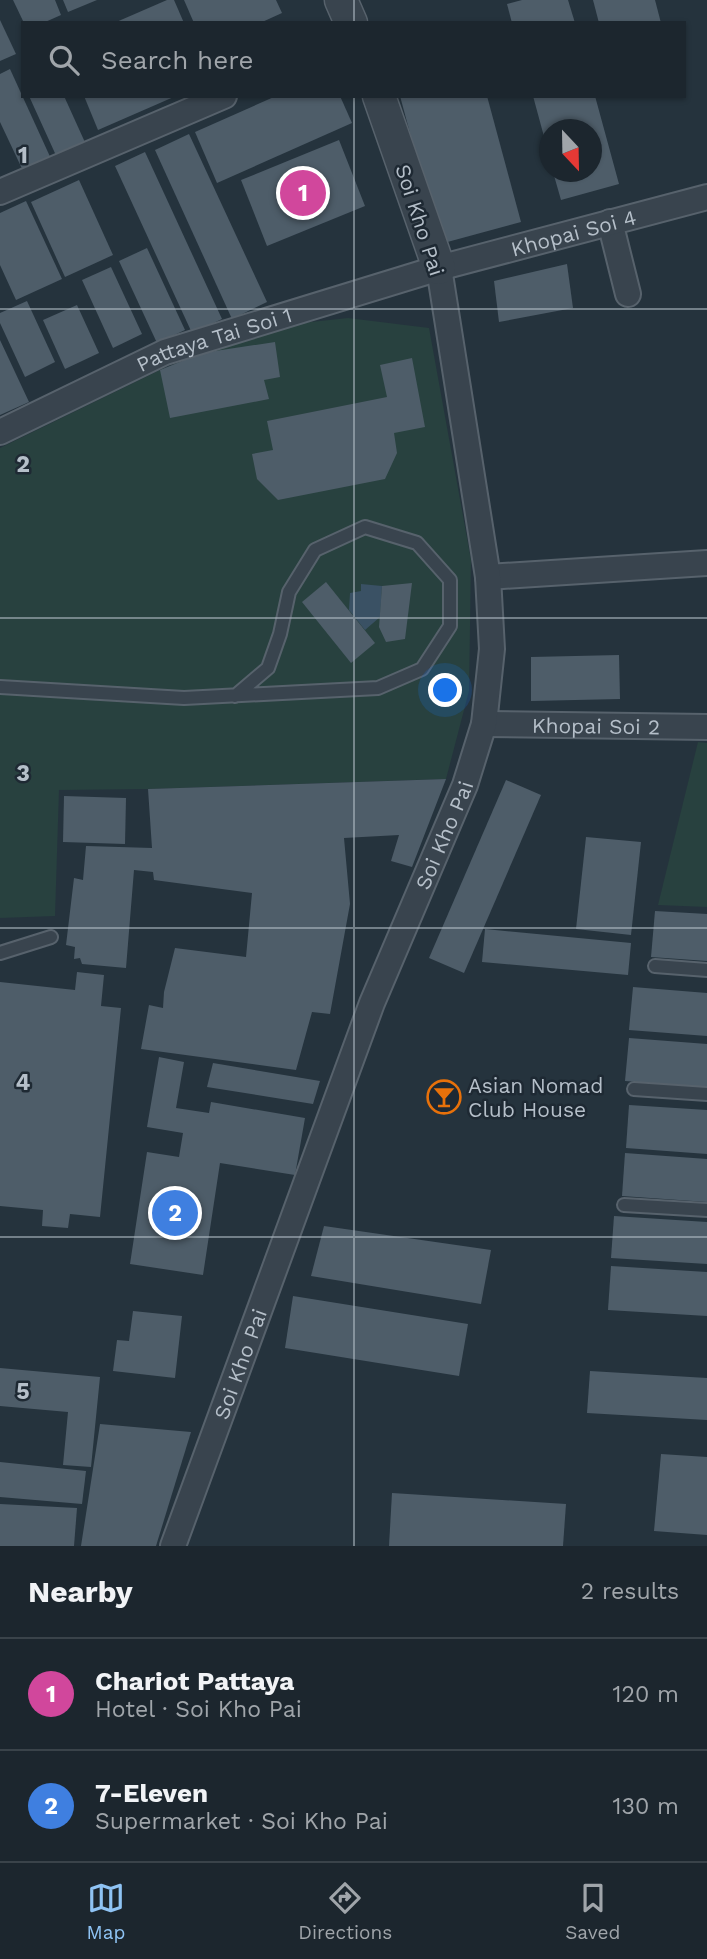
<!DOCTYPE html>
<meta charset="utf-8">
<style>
body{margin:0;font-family:"Work Sans",sans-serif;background:#29323a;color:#f1f3f6}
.compass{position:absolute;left:539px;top:119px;width:63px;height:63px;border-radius:50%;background:#1c262e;box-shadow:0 2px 5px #0004;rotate:158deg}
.you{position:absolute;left:446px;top:691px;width:24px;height:24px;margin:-18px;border:5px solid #fff;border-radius:50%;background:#1a73e8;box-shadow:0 0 0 10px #1a73e833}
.badge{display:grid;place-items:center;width:46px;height:46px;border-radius:50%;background:#8fc3f4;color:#fff;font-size:23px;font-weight:700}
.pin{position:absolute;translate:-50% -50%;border:4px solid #fff;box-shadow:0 2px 7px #0006}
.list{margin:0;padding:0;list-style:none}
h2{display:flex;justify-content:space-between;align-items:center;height:91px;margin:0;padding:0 28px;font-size:30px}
h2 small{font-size:23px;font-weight:400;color:#a0a5aa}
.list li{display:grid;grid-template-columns:46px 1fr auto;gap:21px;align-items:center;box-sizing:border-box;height:112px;padding:0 28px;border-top:2px solid #3a434a}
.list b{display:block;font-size:26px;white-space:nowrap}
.list p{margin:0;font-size:23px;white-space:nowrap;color:#a0a5aa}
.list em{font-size:23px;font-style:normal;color:#a0a5aa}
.icon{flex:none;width:38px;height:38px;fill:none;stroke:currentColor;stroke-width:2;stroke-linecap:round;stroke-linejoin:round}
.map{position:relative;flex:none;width:707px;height:1546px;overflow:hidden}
.search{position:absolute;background:#1c262e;box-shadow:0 2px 5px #0004;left:21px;right:21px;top:21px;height:77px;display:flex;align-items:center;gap:18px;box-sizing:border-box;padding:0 24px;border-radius:0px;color:#a0a5aa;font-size:26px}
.sheet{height:315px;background:#1c262e}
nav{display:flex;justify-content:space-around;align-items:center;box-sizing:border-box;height:98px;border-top:2px solid #3a434a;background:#1c262e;font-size:19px;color:#a0a5aa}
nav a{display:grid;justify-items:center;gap:4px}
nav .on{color:#8fc3f4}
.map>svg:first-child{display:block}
</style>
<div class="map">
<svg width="707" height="1546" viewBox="0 0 707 1546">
<rect width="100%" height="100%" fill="#25333d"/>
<g fill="#28413f">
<polygon points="348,318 429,328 471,560 469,691 446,779 148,789 59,790 55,916 0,918 0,448 160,370 202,353 283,325"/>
<polygon points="698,742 707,743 707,907 658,905"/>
</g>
<polygon fill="#3a5164" points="361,584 382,586 380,617 365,630 349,610 350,593 361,591"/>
<g fill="#4e5d69">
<polygon points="13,0 55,0 61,15 43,23 24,23"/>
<polygon points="63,0 97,0 68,12"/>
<polygon points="167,0 174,0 184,23 114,23"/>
<polygon points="184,0 276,0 282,13 260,23 194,23"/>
<polygon points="522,0 568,0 575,23 512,23 507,4"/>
<polygon points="593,0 655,0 661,23 599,23"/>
<polygon points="0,20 16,54 0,61"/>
<polygon points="10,69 52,161 25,175 0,122 0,74"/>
<polygon points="29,96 64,96 88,149 59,162"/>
<polygon points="84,96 176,96 98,130"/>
<polygon points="276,96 340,96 352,123 217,183 195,132"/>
<polygon points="400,96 487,96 521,222 440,244"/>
<polygon points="533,96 595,96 619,184 561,200 553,172 592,172 592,130 550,130 549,155"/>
<polygon points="189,134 267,302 232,319 155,150"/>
<polygon points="339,140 365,206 267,246 241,180"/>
<polygon points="145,152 222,319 192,333 115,166"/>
<polygon points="79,180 113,255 65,277 31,202"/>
<polygon points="26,201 62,279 16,300 0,265 0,213"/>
<polygon points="147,248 185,330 157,343 119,261"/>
<polygon points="567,264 573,308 499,322 494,281"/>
<polygon points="111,267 142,334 113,348 82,280"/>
<polygon points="27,301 55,362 25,377 0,323 0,313"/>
<polygon points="77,305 99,353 65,369 43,320"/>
<polygon points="0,340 29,402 0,415"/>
<polygon points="275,342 280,377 264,380 269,399 170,418 160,370 202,353"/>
<polygon points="412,358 425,427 394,433 397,453 385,479 278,500 257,479 252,454 273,450 267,421 387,397 380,365"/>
<polygon points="326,582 375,643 351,663 302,602"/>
<polygon points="412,583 405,639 386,642 379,627 382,586"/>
<polygon points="619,655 620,699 531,701 531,657"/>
<polygon points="446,779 412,867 391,861 399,835 344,838 350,904 330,1014 312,1012 296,1070 141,1049 149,1005 163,1008 164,992 175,948 246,957 252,893 154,880 153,872 134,870 126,968 82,964 80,958 74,959 75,947 66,945 74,878 83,880 86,846 152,848 148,789"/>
<polygon points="506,780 541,795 464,973 429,958"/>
<polygon points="64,796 126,798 125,844 63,842"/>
<polygon points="586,837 641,842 631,935 576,929"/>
<polygon points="655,911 707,914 707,961 651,957"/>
<polygon points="485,929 631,943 628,975 482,962"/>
<polygon points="77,972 104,975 101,1006 121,1008 100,1217 70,1214 68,1228 42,1226 43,1210 0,1206 0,982 75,990"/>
<polygon points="633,987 707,993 707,1036 629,1030"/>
<polygon points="629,1038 707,1044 707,1087 625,1081"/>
<polygon points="159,1057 184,1062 176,1108 209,1113 211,1102 305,1118 295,1175 220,1163 203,1275 130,1264 147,1152 179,1157 183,1133 147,1127"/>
<polygon points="213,1063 320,1081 313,1104 207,1087"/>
<polygon points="629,1105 707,1110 707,1154 626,1148"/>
<polygon points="625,1153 707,1159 707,1202 622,1196"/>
<polygon points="614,1216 707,1222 707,1264 611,1258"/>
<polygon points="324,1226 491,1250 481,1304 311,1276"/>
<polygon points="611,1266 707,1272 707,1316 608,1310"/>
<polygon points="293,1296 468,1324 459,1376 285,1348"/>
<polygon points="133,1311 182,1316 175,1378 113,1371 117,1340 129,1341"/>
<polygon points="0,1368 100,1377 91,1467 63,1465 68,1412 0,1406"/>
<polygon points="590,1371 707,1378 707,1420 587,1413"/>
<polygon points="100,1424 191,1432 156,1546 81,1546"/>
<polygon points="661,1454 707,1457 707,1535 654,1531"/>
<polygon points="0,1462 86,1471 82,1504 0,1497"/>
<polygon points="392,1493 566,1504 563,1546 389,1546"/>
<polygon points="0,1504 77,1508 74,1546 0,1546"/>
</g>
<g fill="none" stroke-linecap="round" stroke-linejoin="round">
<defs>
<g id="service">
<polyline points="0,687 184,698 378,688 422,669 450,626 450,580 417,543 365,527 315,550 289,592 280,634 268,668 235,696"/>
<polyline points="0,953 51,937"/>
<polyline points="655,966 707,970"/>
<polyline points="634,1089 707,1094"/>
<polyline points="624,1205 707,1210"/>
</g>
<g id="minor">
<polyline points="0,192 224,96"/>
<polyline points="610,222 628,294"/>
<path id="s1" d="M 0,432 L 165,352 L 439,268 L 707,197"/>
<polyline points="488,577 707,563"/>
<path id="s2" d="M 484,724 L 707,727"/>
<path id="s3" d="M 173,1546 L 372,1003 L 465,785 L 484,724 L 492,649 L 488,577 L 439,268"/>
</g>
<g id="tertiary">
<polyline points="341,0 351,23"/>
<polyline points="379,96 439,268"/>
</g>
</defs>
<use href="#service" stroke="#57626c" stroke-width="16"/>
<use href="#minor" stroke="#57626c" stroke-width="28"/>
<use href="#tertiary" stroke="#57626c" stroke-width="35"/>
<use href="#service" stroke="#39444e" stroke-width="12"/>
<use href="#minor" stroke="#39444e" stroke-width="24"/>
<use href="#tertiary" stroke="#39444e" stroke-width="32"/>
</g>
<path fill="none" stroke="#b5bfc9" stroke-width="2" stroke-opacity="0.55" d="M 354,0 L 354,23M 354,96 L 354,1546M 0,309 L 707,309M 0,618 L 707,618M 0,928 L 707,928M 0,1237 L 707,1237"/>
<defs>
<symbol id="bar-ring" viewBox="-11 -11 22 22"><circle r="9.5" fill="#1e2933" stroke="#e8710a" stroke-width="1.5"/><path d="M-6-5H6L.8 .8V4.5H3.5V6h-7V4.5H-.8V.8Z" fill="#e8710a"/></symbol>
</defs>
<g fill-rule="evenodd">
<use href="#bar-ring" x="425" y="1078" width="38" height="38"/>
</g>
<g text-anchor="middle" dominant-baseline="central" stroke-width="5" stroke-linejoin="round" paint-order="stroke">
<g font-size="21" fill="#b5bfc9" stroke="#1e2933">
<text transform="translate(420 220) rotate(72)">Soi Kho Pai</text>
<text stroke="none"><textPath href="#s1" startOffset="609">Khopai Soi 4</textPath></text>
<text stroke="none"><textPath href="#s1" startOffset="234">Pattaya Tai Soi 1</textPath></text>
<text stroke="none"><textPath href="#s2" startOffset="112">Khopai Soi 2</textPath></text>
<text stroke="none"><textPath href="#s3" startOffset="761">Soi Kho Pai</textPath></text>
<text stroke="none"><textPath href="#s3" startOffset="194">Soi Kho Pai</textPath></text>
</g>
<g font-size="21" fill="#b5bfc9" stroke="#1e2933" text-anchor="start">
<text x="468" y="1085">Asian Nomad<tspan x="468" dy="24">Club House</tspan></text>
</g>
</g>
<g font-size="23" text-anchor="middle" font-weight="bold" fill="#b5bfc9" stroke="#1e2933" stroke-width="5" stroke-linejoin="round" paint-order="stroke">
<text x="23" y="163">1</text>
<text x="23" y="472">2</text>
<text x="23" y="781">3</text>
<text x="23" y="1090">4</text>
<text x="23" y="1399">5</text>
</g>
</svg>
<svg class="compass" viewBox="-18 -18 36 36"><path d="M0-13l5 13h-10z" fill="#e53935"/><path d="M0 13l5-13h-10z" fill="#a0a5aa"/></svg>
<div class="you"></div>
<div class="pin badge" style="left:303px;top:193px;background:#d1479c">1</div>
<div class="pin badge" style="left:175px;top:1213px;background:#3f7fe0">2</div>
<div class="search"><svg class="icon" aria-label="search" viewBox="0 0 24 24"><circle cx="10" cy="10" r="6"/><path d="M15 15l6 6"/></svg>Search here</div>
</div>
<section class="sheet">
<h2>Nearby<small>2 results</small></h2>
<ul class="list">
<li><span class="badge" style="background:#d1479c">1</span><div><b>Chariot Pattaya</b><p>Hotel · Soi Kho Pai</p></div><em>120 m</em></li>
<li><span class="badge" style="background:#3f7fe0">2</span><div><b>7-Eleven</b><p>Supermarket · Soi Kho Pai</p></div><em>130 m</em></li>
</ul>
</section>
<nav>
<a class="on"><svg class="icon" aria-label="map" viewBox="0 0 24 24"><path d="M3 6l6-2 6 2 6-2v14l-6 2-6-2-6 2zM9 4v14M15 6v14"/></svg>Map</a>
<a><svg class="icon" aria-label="directions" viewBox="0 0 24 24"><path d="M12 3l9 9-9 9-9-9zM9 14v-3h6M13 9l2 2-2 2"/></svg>Directions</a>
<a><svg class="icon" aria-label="saved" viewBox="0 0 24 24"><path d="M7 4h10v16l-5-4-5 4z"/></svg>Saved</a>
</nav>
